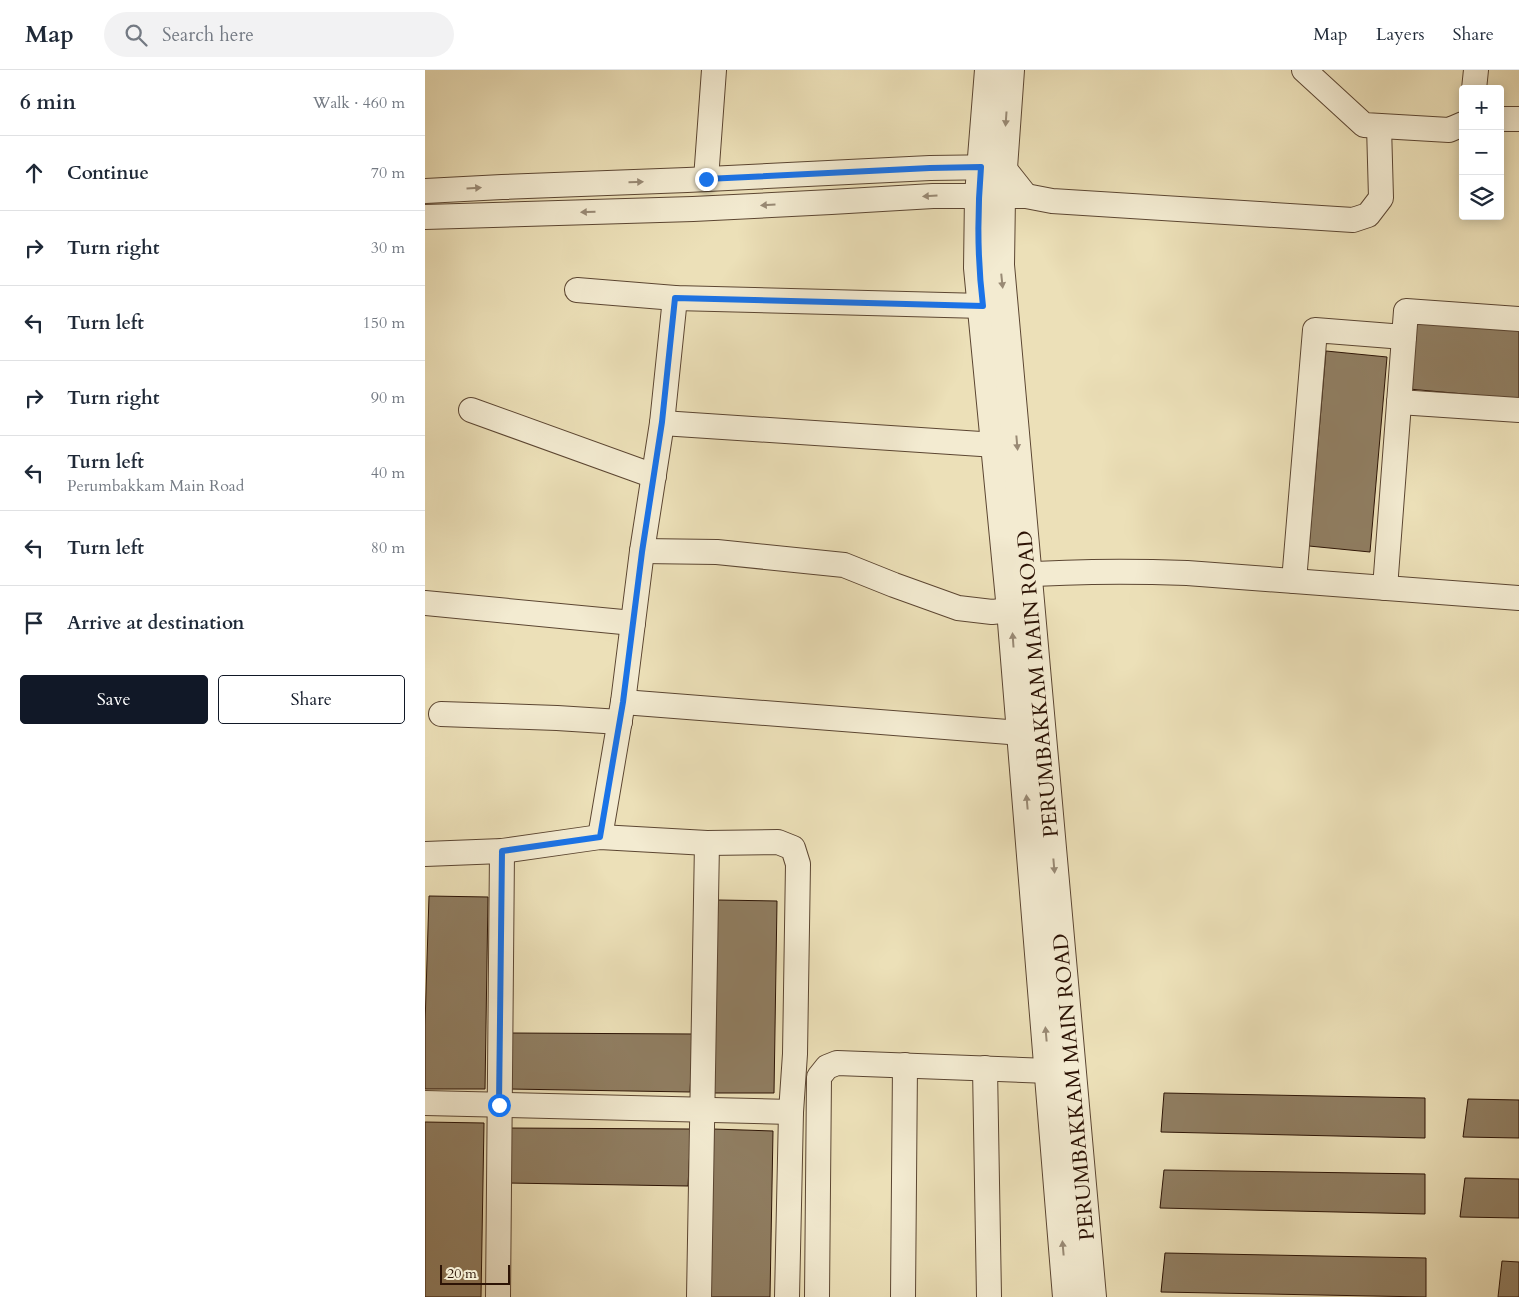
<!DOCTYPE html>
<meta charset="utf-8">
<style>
body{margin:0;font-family:Cardo,serif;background:#f2f2f3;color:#1f2937}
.controls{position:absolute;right:15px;top:15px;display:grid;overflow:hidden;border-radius:5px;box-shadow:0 2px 12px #0003}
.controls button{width:45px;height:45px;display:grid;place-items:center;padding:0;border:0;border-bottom:1px solid #e0e1e3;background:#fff;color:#1f2937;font:25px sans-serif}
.scale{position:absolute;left:15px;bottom:12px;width:70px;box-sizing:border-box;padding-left:5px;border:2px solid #2c1305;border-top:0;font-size:14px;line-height:18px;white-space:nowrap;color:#2c1305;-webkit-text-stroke:4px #f3ebd1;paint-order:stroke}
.stop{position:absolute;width:15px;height:15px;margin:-11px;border:4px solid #1a73e8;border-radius:50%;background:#fff}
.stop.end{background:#1a73e8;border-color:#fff;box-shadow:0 1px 5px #0008}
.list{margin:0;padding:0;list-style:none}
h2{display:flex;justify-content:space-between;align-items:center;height:65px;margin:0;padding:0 20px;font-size:21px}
h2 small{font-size:16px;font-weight:400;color:#747a83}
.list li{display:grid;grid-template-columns:32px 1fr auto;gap:15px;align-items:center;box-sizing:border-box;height:75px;padding:0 20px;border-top:1px solid #e0e1e3}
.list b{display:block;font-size:19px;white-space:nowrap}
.list p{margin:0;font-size:16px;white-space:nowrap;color:#747a83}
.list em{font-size:16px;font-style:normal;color:#747a83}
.actions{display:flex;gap:10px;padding:15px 20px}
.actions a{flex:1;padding:11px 0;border:1px solid #111827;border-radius:5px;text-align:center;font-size:18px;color:#111827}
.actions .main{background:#111827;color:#fff}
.icon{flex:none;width:28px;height:28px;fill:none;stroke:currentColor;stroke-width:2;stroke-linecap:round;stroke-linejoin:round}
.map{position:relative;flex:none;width:1094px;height:1227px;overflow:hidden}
header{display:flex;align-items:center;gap:30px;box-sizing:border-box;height:70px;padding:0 25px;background:#fff;border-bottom:1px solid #e0e1e3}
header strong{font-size:24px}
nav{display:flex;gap:28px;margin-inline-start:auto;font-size:18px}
.search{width:350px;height:45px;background:#f2f2f3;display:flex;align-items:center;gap:12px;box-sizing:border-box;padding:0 18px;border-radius:28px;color:#747a83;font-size:19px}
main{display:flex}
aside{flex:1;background:#fff}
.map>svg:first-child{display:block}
</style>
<header>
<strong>Map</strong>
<div class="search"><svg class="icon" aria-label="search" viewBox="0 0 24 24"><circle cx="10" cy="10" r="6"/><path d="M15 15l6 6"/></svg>Search here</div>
<nav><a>Map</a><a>Layers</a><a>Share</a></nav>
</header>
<main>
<aside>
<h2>6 min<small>Walk · 460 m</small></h2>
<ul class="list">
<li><svg class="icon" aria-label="ahead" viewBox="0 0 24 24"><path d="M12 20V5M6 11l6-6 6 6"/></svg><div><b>Continue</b></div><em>70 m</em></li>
<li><svg class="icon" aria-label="right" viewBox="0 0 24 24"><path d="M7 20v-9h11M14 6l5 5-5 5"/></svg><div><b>Turn right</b></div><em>30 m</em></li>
<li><svg class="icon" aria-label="left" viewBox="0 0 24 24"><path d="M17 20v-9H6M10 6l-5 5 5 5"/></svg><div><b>Turn left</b></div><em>150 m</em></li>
<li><svg class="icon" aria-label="right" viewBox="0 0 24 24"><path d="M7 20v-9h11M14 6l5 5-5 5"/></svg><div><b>Turn right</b></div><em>90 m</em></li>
<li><svg class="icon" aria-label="left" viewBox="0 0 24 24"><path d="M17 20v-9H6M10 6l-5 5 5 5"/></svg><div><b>Turn left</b><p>Perumbakkam Main Road</p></div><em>40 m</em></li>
<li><svg class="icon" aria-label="left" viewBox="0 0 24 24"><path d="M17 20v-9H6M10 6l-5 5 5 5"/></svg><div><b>Turn left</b></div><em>80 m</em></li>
<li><svg class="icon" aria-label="arrive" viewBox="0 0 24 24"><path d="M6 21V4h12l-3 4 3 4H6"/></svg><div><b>Arrive at destination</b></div></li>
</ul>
<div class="actions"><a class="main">Save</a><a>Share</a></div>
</aside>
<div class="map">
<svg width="1094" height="1227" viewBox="0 0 1094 1227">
<rect width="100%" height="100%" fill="#ece0b8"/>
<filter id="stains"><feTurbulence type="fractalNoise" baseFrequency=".004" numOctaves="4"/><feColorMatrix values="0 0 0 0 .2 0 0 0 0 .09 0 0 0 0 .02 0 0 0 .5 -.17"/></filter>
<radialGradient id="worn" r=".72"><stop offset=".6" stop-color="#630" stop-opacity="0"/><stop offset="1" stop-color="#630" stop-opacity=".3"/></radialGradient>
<g fill="#907e62" stroke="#2c1305">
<polygon points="991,251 1094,260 1094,329 984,319"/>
<polygon points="901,281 962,287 945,482 884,476"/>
<polygon points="4,826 63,827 60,1019 0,1019 0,955"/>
<polygon points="293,830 352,831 349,1023 287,1023"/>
<polygon points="86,963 268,964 265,1022 84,1019"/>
<polygon points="739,1023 1000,1028 1000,1068 736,1062"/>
<polygon points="1043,1029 1094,1030 1094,1068 1038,1067"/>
<polygon points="0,1052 59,1053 56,1227 0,1227"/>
<polygon points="83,1058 266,1059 263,1116 82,1113"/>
<polygon points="288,1059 348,1061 345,1227 283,1227"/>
<polygon points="739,1100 1000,1104 1000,1144 735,1138"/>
<polygon points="1040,1108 1094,1109 1094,1148 1035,1147"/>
<polygon points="740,1183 1001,1188 1001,1227 736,1222"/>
<polygon points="1077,1191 1094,1192 1094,1227 1073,1227"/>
</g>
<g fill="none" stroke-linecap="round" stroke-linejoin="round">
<defs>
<g id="minor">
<polyline points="879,0 939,55 1024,60 1038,54"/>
<polyline points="1049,19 1051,0"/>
<polyline points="1075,49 1094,49"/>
<polyline points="281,109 289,0"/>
<polyline points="0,121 77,117 262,110 505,98 578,97 601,126 508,126 406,132 268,139 0,147"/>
<polyline points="601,126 627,131 928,150 943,145 956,128 954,56"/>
<polyline points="152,220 250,228 558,236"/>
<polyline points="974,332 1094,340"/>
<polyline points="46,340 229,406"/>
<polyline points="237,353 571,375"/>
<polyline points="217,481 292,482 419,495 469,515 533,538 567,542 586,540"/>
<path d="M 584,506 C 644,501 703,501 762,503 L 1094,528"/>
<polyline points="869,511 890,260 979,267"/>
<polyline points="960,518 981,241 1094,249"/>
<polyline points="0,533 208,553"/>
<polyline points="198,632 596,663"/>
<polyline points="16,644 132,648 195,652"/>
<polyline points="175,767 198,632 217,481 237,353 250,228"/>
<polyline points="0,784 77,781 175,767 282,773 353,772 368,778 373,794 370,984 366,1042 362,1227"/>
<polyline points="560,998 564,1227"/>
<polyline points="0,1033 366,1042"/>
<polyline points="73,1227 77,781"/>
<polyline points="274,1227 282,773"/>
<polyline points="392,1227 394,1007 402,997 412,993 624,1001"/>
<polyline points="478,1227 480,995"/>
</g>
<g id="tertiary">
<polyline points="564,0 554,125 553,198 586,540 642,1227"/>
<polyline points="585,0 576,126 575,195 667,1227"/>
</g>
</defs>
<use href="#minor" stroke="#5c4632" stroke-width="26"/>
<use href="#tertiary" stroke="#5c4632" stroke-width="30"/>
<use href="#minor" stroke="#f3ebd1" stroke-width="24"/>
<use href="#tertiary" stroke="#f3ebd1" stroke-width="28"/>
</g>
<defs><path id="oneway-solid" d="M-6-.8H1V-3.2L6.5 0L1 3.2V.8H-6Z" transform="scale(1.25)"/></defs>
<g fill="#998a75">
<use href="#oneway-solid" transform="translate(581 49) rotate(94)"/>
<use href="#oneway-solid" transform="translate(211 112) rotate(-2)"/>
<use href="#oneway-solid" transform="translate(49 118) rotate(-4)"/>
<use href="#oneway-solid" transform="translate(505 126) rotate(177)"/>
<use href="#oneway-solid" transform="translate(343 135) rotate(177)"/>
<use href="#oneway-solid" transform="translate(163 142) rotate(178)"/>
<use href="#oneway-solid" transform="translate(577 211) rotate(84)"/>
<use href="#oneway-solid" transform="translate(592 373) rotate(85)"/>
<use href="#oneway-solid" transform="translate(588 570) rotate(-94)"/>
<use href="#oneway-solid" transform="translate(602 732) rotate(-95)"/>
<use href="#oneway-solid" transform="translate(629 796) rotate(85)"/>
<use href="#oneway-solid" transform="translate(621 964) rotate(-95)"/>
<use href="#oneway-solid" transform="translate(638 1178) rotate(-95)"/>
</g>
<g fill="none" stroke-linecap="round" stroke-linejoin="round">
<path stroke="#1a73e8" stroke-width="6" d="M 74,1035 L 77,781 L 175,767 L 198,632 L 217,482 L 237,352 L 250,228 L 558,236 C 552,187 552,145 556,97 L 505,98 L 281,109"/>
</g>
<g text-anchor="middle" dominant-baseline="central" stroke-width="4" stroke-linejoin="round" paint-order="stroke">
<g font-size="21" fill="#2c1305" stroke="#f3ebd1">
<text transform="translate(613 614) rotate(-95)">PERUMBAKKAM MAIN ROAD</text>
<text transform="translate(649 1017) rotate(-95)">PERUMBAKKAM MAIN ROAD</text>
</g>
</g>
<rect width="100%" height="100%" filter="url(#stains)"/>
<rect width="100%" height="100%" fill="url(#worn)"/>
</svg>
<div class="controls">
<button>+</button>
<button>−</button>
<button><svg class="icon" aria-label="layers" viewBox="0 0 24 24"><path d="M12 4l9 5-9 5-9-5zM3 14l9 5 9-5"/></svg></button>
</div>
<div class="scale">20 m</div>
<div class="stop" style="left:74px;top:1035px"></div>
<div class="stop end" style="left:281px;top:109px"></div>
</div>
</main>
